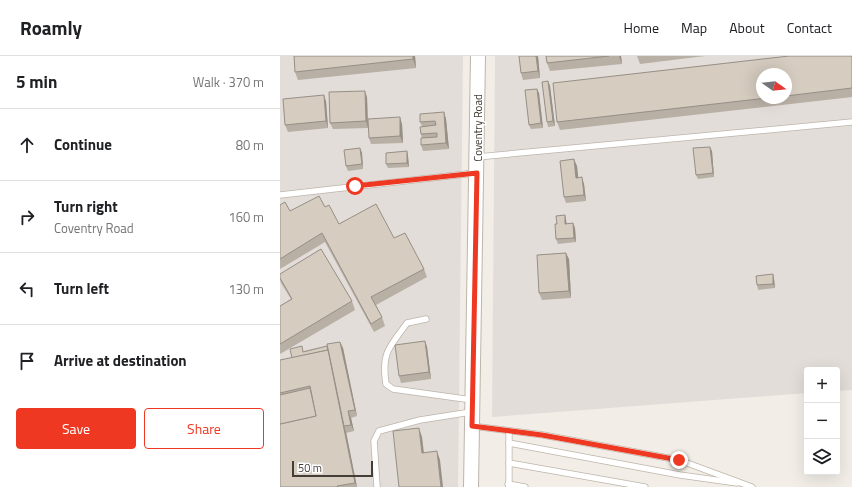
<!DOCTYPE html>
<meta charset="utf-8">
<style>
body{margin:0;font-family:"Titillium Web",sans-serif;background:#f6f6f6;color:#202124}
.controls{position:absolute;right:12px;bottom:12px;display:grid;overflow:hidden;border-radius:4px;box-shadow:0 4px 16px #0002}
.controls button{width:36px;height:36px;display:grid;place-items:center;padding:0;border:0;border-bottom:1px solid #e0e0e0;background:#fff;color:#202124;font:20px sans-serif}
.compass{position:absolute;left:476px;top:12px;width:36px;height:36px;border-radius:50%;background:#fff;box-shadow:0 4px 16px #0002;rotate:104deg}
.scale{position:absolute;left:12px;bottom:10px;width:81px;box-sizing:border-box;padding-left:4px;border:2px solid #453e36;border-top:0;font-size:11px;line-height:14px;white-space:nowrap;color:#453e36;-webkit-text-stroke:3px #fff;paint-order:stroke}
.stop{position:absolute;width:12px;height:12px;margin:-9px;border:3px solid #ee3822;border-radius:50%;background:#fff}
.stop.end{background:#ee3822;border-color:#fff;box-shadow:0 1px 4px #0008}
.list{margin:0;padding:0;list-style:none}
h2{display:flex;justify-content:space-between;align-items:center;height:52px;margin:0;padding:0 16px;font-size:17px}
h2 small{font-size:13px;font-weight:400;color:#757577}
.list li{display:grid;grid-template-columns:26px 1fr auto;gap:12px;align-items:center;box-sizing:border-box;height:72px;padding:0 16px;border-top:1px solid #e0e0e0}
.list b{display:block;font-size:15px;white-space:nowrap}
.list p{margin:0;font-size:13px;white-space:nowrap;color:#757577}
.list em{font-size:13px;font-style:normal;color:#757577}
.actions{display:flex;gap:8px;padding:12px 16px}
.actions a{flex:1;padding:9px 0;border:1px solid #ee3822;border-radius:4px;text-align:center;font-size:14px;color:#ee3822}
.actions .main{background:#ee3822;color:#fff}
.icon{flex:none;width:22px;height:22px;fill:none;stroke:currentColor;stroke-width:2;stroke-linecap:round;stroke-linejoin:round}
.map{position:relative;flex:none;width:572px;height:431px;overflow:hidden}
header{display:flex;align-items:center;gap:24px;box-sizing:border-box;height:56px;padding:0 20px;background:#fff;border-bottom:1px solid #e0e0e0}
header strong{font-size:19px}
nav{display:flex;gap:22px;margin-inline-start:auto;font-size:14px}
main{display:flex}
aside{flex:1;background:#fff}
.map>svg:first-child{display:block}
</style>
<header>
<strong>Roamly</strong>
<nav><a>Home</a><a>Map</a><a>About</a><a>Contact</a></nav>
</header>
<main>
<aside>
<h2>5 min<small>Walk · 370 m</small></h2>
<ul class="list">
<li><svg class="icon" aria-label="ahead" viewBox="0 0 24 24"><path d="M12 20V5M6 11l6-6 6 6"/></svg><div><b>Continue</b></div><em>80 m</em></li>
<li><svg class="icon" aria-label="right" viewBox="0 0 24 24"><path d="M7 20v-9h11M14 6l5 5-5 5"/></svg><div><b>Turn right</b><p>Coventry Road</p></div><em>160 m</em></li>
<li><svg class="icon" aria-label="left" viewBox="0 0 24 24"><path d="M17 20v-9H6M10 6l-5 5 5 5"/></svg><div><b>Turn left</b></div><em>130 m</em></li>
<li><svg class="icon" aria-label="arrive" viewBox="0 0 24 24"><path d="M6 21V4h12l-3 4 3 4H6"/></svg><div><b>Arrive at destination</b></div></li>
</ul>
<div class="actions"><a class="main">Save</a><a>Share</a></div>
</aside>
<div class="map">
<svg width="572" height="431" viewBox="0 0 572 431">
<rect width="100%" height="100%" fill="#f2eee7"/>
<g fill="#e2ddd8" fill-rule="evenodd">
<polygon points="0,0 183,0 178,431 0,431"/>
<path d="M 215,0 L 572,0 L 572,334 L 557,335 L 557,314 L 527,314 L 527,337 L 212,361 ZM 482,18 L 506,18 L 506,42 L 482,42 Z"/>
</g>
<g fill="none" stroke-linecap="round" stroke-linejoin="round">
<defs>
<g id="service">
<polyline points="197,101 572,66"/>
<polyline points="0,139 195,117"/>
<path d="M 146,263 L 127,267 C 110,291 101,296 106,328 L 113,333 L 192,344"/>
<polyline points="192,370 263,379 399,404 472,431"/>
<polyline points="229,387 400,419 457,427"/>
<polyline points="229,407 365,431"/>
<polyline points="228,428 245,431"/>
<polyline points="97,431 94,385 99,375 140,364 191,356"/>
<polyline points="229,431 229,376"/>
</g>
<polyline id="tertiary" points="191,431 198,0"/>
</defs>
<use href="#service" stroke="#bdb5aa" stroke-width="7"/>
<use href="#tertiary" stroke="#bdb5aa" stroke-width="16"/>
<use href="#service" stroke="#fff" stroke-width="5.5"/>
<use href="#tertiary" stroke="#fff" stroke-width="14"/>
</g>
<g fill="#b8afa5" fill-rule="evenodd">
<polygon points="135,0 136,12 18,24 15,16"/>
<polygon points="239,0 258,0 260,22 243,24 241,17"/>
<polygon points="266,0 341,0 342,8 270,15 267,7"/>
<polygon points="357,0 425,0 360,8"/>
<path d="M 572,0 L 572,41 L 280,74 L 277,66 ZM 506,18 L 506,42 L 482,42 Z"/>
<polygon points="268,25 270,30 275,70 268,71 267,66"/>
<polygon points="259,37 263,72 251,73 249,69"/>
<polygon points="87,41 88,72 53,73 50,67"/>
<polygon points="46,45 48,72 8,76 5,69"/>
<polygon points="164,56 166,63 169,93 143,95 141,89 142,82 141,78 142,70 140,66"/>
<polygon points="122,68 123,87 91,88 89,82"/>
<polygon points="80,92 82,97 83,113 68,115 66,110"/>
<polygon points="127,95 128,100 129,111 108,112 106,108"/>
<polygon points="432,95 434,121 418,123 416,119"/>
<polygon points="297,110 298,122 304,128 306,145 286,147 284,141"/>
<polygon points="0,149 10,155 45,151 59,168 114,182 144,213 147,221 96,249 102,261 105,270 94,276 45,186 0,213"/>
<polygon points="285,159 286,164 287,168 293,167 295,172 296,186 278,188 276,183 277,168"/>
<polygon points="289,203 291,242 262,244 259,237"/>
<polygon points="0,218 72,245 75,254 0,298 0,250 11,243 1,227 0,224"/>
<polygon points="493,218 494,223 495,232 478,234 477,229"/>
<polygon points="145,285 147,291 151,323 121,327 119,320"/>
<polygon points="60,286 63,292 77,360 71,362 74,375 66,377 66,376 77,431 0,431 0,304 12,302 24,295 47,290"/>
</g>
<g fill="#968f86">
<polygon points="133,0 135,0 136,12 133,3"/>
<polygon points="256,0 258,0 260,22 258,15"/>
<polygon points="339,0 341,0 342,8"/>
<polygon points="268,25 270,30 275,70 273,65"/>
<polygon points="257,33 259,37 263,72 261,67"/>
<polygon points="85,35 87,41 88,72 86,65"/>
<polygon points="44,39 46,45 48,72 46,65"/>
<polygon points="164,56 166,63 169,93 166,87"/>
<polygon points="120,61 122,68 123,87 120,80"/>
<polygon points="430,91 432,95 434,121 433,117"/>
<polygon points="80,92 82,97 83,113 82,108"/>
<polygon points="127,95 128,100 129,111 127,107"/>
<polygon points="294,103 297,110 299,129 296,122"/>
<polygon points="302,121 304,128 306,145 304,139"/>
<polygon points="285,159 286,164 287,172 285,168"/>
<polygon points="293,167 295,172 296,186 294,182"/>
<polygon points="286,197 289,203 291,242 289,235"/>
<polygon points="493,218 494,223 495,232 493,228"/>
<polygon points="145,285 147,291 151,323 149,316"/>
<polygon points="60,286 63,292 77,360 75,354"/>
<polygon points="48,294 64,370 66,376 77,431 75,427"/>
<polygon points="68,355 71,362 74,375 71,369"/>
<polygon points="139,372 142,381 145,406 142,397"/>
<polygon points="157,395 160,404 163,431 161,431"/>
</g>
<g fill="#d6ccc0" stroke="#968f86">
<polygon points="14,0 133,0 133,3 15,16"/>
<polygon points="239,0 256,0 258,15 241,17"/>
<polygon points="266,0 329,0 267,7"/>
<polygon points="509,0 572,0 572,32 506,40 506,18 482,18 482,42 487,42 277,66 273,27"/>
<polygon points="268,25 273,65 267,66 262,26"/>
<polygon points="257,33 261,67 249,69 245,34"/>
<polygon points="85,35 86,65 50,67 49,36"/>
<polygon points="44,39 46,65 5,69 3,43"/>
<polygon points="164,56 166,87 141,89 141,82 157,81 157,77 141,78 140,71 156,69 155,65 140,66 140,58"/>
<polygon points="120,61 120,80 89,82 88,63"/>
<polygon points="430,91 433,117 416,119 413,92"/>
<polygon points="80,92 82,108 66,110 64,94"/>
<polygon points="127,95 127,107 106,108 106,97"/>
<polygon points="294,103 296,122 302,121 304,139 284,141 280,105"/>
<polygon points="39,140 45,151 49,149 59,168 96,148 114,182 125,177 144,213 91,241 102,261 91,268 42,177 0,203 0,149 5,146 10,155"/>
<polygon points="285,159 285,168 293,167 294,182 276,183 275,168 277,168 276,160"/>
<polygon points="41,193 72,245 0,288 0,250 12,243 0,222 0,218"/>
<polygon points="286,197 289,235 259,237 257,199"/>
<polygon points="493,218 493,228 477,229 476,220"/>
<polygon points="145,285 149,316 119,320 115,289"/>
<polygon points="60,286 75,354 68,355 71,369 64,370 47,288"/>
<polygon points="22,290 23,296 47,290 48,296 48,294 12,302 10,293"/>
<polygon points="48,294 75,427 57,430 58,431 0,431 0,368 36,360 30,330 0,337 0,304"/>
<polygon points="30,332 36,360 0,368 0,339"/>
<polygon points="139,372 142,397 157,395 161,431 119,431 113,375"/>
</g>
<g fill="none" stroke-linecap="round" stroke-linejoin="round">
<polyline stroke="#ee3822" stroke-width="5" points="75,130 197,117 192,370 262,379 399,404"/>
</g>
<g text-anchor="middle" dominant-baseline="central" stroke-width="3" stroke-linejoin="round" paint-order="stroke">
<g font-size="11" fill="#453e36" stroke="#fff">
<text transform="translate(198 72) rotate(-90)">Coventry Road</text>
</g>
</g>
</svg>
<div class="controls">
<button>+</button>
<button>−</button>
<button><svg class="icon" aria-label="layers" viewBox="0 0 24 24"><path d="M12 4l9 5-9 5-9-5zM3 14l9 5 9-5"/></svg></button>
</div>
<svg class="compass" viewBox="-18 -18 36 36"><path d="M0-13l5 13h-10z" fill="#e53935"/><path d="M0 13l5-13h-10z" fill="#757577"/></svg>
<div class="scale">50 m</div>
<div class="stop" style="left:75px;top:130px"></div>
<div class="stop end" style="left:399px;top:404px"></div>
</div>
</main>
